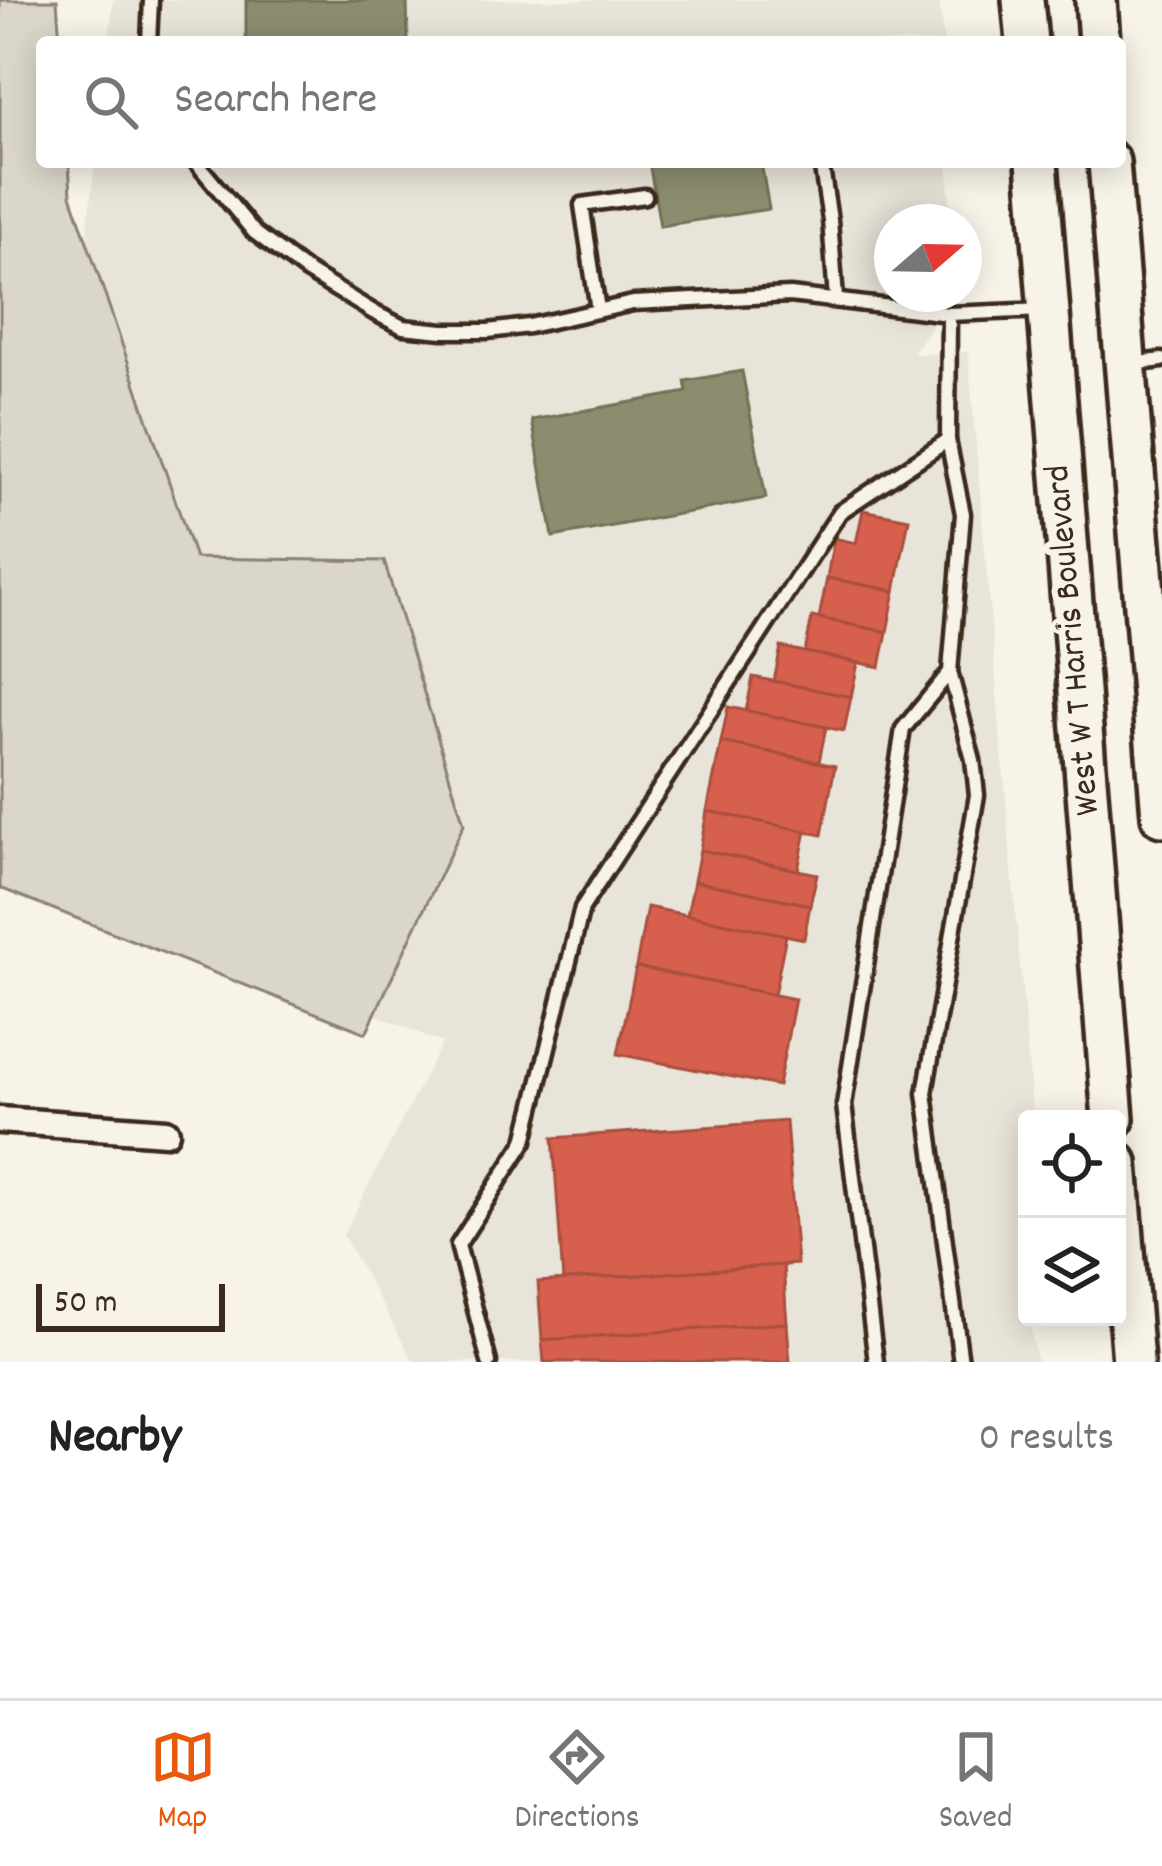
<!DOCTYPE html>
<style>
body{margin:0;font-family:Dekko,sans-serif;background:#f6f6f6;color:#222}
.controls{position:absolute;right:36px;bottom:36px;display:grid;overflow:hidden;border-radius:12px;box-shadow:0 6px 30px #0003}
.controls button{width:108px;height:108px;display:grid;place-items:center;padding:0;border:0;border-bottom:3px solid #e0e0e0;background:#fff;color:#222;font:60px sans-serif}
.compass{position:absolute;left:874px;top:204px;width:108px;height:108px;border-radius:50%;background:#fff;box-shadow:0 6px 30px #0003;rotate:70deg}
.scale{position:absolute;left:36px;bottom:30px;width:189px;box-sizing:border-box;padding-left:12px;border:6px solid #3b2a1e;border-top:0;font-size:33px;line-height:42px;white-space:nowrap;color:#3b2a1e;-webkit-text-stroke:9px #f7f3e8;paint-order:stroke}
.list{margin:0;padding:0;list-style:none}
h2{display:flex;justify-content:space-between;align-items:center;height:156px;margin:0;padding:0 48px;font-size:51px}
h2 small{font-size:39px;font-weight:400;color:#767676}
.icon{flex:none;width:66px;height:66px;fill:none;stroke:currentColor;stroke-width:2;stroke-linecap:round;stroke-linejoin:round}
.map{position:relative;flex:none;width:1162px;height:1362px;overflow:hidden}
.search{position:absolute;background:#fff;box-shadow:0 6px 30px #0003;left:36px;right:36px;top:36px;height:132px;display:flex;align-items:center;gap:30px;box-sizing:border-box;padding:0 42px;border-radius:12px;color:#767676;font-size:45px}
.sheet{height:336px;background:#fff}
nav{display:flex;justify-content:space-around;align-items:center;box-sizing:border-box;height:168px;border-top:3px solid #e0e0e0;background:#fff;font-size:33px;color:#767676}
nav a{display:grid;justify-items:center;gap:6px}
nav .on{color:#ea580c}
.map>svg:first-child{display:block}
</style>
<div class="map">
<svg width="1162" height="1362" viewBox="0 0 1162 1362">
<rect width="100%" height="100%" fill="#f7f3e8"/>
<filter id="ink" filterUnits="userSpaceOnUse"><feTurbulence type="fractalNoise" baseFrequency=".00833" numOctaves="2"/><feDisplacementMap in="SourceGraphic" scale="24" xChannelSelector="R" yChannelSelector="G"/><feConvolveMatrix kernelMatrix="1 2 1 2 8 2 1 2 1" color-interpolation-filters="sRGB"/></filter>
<g filter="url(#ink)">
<g fill="#e9e4d9">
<polygon points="113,0 939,0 944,42 109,42"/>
<polygon points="95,162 948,162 951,222 892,222 892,294 953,294 912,354 968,352 1033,1118 1027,1119 1027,1211 1022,1284 1037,1362 414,1362 343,1235 442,1043 18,860"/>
</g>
<polygon fill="#dbd6cb" stroke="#8b8074" stroke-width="3" points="0,0 57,0 60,42 42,42 42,162 69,162 71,195 195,558 384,561 464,824 366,1033 0,888"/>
<g fill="#d6604d" stroke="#a8503f" stroke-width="3">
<polygon points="863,510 909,519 895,591 827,578 834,538 856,543"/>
<polygon points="827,578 895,591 887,632 819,618"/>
<polygon points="812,617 887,632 880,667 805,652"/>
<polygon points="781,647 858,663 851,697 774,681"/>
<polygon points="753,677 851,697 844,731 746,711"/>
<polygon points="728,707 826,727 819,762 721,742"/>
<polygon points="721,742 835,766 822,835 707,811"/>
<polygon points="707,811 806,831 798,870 700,850"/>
<polygon points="700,850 817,874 810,905 694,881"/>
<polygon points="694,881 810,905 804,939 687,915"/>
<polygon points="647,907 786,935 774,995 636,967"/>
<polygon points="636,967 795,999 778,1086 618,1054"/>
<polygon points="786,1121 797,1264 563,1281 553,1138"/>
<polygon points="783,1265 787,1323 542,1340 538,1282"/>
<polygon points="787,1323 790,1362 544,1362 542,1340"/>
</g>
<g fill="#8c8c6e" stroke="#746f56" stroke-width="3">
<polygon points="246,0 407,0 408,42 246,42"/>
<polygon points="649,162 761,162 769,209 660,226"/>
<polygon points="742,371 766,498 553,537 532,420 687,392 685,381"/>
</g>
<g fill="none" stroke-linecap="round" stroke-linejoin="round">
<defs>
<g id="service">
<polyline points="149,42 151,0"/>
<polyline points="196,162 254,232 306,271 375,313 403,327 443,331 488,331 529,326 633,303 790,295 949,314"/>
<polyline points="821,162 830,220 836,299"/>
<polyline points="598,310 582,205 645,196"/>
<polyline points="1133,364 1162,360"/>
<polyline points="950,672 973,760 977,795 925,1093 961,1362"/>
<polyline points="489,1362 458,1245 525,1141 582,908 840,512 948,440"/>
<polyline points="876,1362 844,1105 903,729 950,672 963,514 948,440 949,314 1045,310"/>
</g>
<polyline id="minor" points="0,1120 166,1132"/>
<g id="primary">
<polyline points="1023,0 1027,42"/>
<polyline points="1096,0 1099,42"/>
<polyline points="1037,162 1113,1119"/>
<polyline points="1109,162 1162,816"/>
<polyline points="1117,1163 1133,1362"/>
</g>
</defs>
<use href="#service" stroke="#3b2a1e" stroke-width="21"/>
<use href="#minor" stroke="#3b2a1e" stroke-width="33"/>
<use href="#primary" stroke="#3b2a1e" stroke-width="48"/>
<use href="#service" stroke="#f7f3e8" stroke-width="12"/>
<use href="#minor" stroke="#f7f3e8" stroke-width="24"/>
<use href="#primary" stroke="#f7f3e8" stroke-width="39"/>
</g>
</g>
<g text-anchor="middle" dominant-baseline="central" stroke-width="12" stroke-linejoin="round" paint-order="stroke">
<g font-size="36" fill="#3b2a1e" stroke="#f7f3e8">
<text transform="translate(1075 640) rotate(-95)">West W T Harris Boulevard</text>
</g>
</g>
</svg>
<div class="controls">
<button><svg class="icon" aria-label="locate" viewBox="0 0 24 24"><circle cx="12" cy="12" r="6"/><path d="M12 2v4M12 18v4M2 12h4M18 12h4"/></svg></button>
<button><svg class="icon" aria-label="layers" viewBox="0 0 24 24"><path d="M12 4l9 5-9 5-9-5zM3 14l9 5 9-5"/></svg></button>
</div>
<svg class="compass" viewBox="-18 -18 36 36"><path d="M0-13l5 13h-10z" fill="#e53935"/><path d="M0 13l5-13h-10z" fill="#767676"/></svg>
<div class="scale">50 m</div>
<div class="search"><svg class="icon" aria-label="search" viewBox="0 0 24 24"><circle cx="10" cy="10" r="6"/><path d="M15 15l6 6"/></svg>Search here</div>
</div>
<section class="sheet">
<h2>Nearby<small>0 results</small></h2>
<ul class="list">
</ul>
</section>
<nav>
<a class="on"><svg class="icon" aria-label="map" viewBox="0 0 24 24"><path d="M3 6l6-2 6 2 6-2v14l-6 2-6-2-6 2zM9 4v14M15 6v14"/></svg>Map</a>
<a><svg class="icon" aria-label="directions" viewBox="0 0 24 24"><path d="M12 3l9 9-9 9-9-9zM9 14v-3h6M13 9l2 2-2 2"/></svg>Directions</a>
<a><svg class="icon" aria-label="saved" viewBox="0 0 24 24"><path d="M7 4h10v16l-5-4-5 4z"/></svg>Saved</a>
</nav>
